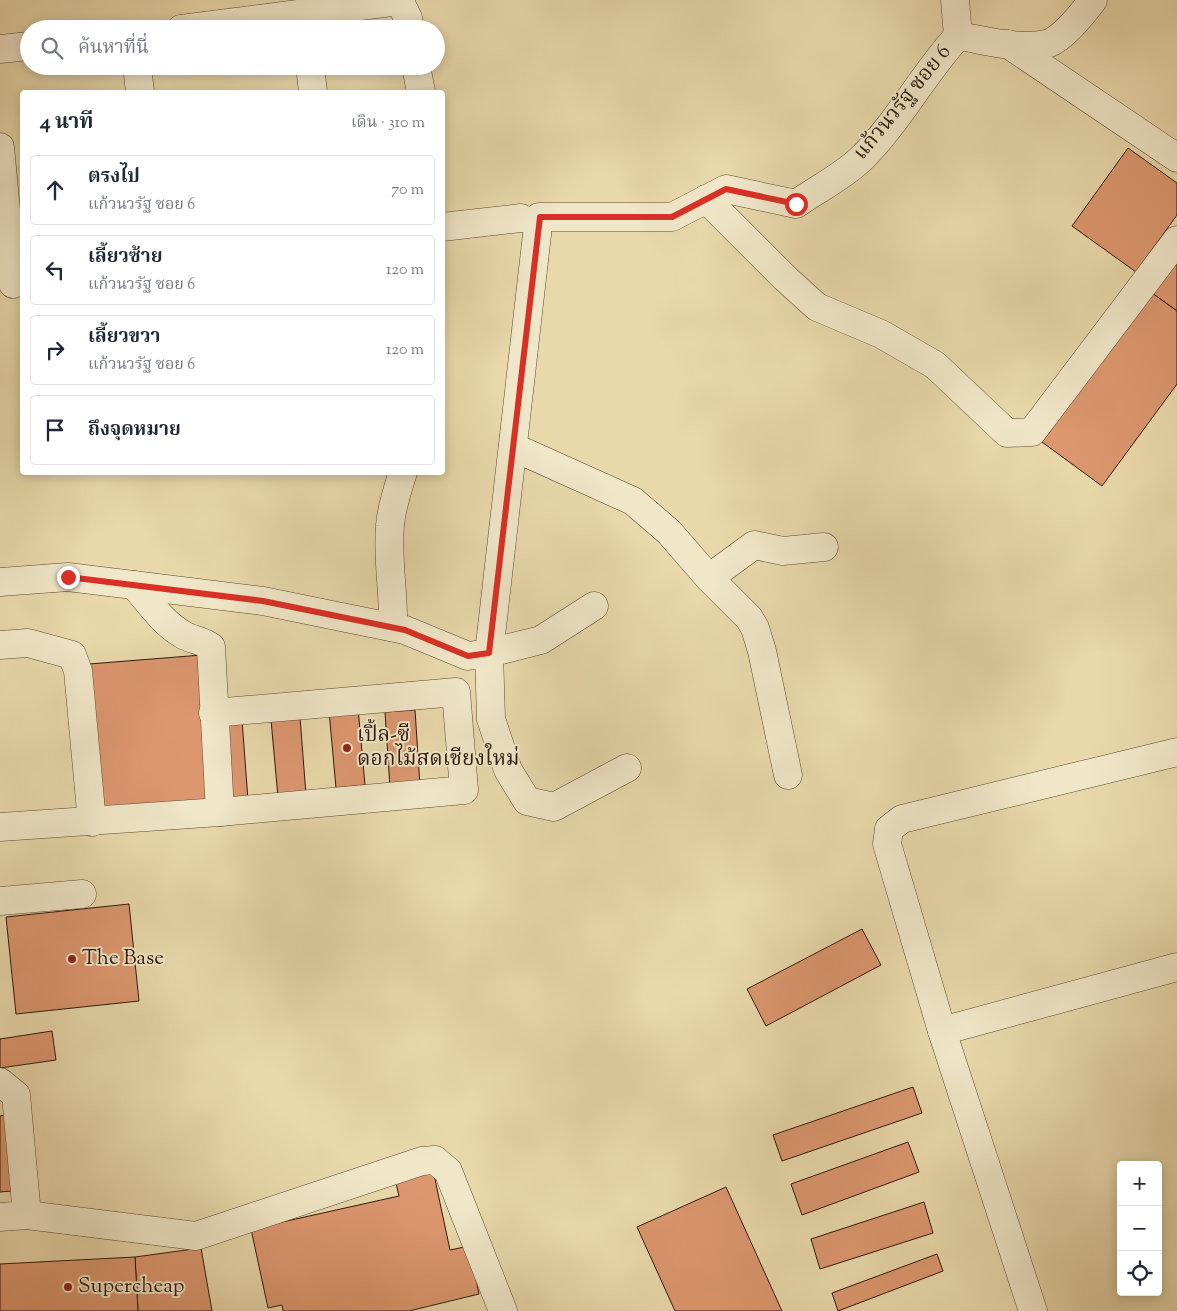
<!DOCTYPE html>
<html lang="th">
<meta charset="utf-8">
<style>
body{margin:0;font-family:"Sorts Mill Goudy","Noto Serif Thai",serif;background:#f2f2f3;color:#1f2937}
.controls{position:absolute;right:15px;bottom:15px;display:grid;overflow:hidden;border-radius:5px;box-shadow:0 2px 12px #0003}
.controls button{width:45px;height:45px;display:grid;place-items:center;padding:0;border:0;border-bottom:1px solid #e0e1e3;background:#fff;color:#1f2937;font:25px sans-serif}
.stop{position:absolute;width:15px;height:15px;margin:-11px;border:4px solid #d93025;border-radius:50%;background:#fff}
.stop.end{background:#d93025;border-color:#fff;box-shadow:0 1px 5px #0008}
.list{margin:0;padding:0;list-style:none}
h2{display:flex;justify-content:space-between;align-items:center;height:65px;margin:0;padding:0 20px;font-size:21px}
h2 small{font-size:16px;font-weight:400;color:#747a83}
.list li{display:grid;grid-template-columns:32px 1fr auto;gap:15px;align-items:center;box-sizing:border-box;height:70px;margin:0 10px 10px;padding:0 10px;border:1px solid #e0e1e3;border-radius:5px}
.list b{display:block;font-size:19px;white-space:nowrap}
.list p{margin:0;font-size:16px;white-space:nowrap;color:#747a83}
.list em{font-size:16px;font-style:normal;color:#747a83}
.icon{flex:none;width:28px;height:28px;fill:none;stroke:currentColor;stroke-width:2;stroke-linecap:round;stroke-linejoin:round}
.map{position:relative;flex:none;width:1177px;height:1311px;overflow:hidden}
.search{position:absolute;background:#fff;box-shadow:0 2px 12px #0003;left:20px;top:20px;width:425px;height:55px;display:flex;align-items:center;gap:12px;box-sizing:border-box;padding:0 18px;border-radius:28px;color:#747a83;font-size:19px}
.panel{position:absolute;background:#fff;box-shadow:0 2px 12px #0003;left:20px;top:90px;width:425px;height:385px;border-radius:5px}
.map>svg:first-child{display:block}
</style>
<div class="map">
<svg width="1177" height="1311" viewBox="0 0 1177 1311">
<rect width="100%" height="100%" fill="#e8d8aa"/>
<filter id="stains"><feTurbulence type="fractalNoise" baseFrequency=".004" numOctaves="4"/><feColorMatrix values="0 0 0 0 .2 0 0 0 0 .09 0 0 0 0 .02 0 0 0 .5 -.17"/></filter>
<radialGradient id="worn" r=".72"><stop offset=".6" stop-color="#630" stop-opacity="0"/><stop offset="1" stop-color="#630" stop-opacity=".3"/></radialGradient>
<g fill="#dc976f" stroke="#2f190e">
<polygon points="1128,148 1177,183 1177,215 1136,272 1072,226"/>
<polygon points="1177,261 1177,311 1152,293"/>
<polygon points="1152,293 1177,311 1177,384 1102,486 1042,442"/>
<polygon points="202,655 214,808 99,816 89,664"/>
<polygon points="358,708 365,785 336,788 329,711"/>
<polygon points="415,710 420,786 390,788 385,712"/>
<polygon points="300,717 306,795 278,797 271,720"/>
<polygon points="242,720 248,800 223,802 218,722"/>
<polygon points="129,904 139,1001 16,1014 6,917"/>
<polygon points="862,929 881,965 766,1026 747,989"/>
<polygon points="52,1031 56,1060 0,1068 0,1039"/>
<polygon points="913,1087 922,1113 782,1161 773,1135"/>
<polygon points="5,1115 12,1191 0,1192 0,1116"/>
<polygon points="908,1142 919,1172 802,1215 791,1184"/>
<polygon points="433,1170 450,1250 469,1246 479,1294 409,1311 283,1311 282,1305 268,1308 251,1229 399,1196 395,1179"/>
<polygon points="726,1187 782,1311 675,1311 637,1227"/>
<polygon points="924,1202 933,1233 820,1269 811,1239"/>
<polygon points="201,1248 212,1311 138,1311 135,1257"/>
<polygon points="937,1254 943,1271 838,1311 832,1293"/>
<polygon points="135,1257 138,1311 0,1311 0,1264"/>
</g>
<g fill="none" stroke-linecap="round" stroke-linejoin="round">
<defs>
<g id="minor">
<polyline points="399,0 408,18 410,29"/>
<polyline points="955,0 958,36"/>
<polyline points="181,29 399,1"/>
<polyline points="1008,44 1177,158"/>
<polyline points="0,49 29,46"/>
<polyline points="137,66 140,92"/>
<polyline points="310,66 313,92"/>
<polyline points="416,66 421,92"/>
<polyline points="0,147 13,284"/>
<polyline points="706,199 785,278 817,307 881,334 935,365 1007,433 1032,432 1177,240"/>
<polyline points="442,227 521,218"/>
<polyline points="513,447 633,501 669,532 709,578 749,618 755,628 762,651 788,775"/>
<polyline points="709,578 754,545 783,551 824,547"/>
<path d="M 0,582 L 68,577 L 263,601 L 405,630 L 468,656 L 489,653 L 539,217 L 672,217 L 726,189 L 796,204 C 816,190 845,175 862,158 C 899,121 923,74 958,36 C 985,40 1018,50 1046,44 C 1061,41 1084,12 1093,0"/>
<path d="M 134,585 C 148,601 163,623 182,634 C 191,640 202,640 211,647 L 220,812"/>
<polyline points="594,606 541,640 489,653 491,719 508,770 527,801 554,807 627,768"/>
<path d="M 393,627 C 394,593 387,559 390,526 C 391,508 398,489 403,472"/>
<polyline points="0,645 28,643 72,655 78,671 92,822"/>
<polyline points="0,827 220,812 464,790 456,692 213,713"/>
<polyline points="0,901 82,894"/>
<polyline points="942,1031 1177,967"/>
<polyline points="0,1082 16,1095 27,1215 0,1217"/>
<polyline points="27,1215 196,1236 422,1161 435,1160 448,1171 503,1311"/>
<polyline points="1033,1311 942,1031 887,844 889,829 902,819 1177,752"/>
</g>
</defs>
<use href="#minor" stroke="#5d4935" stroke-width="29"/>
<use href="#minor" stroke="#f0e6c8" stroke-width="28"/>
</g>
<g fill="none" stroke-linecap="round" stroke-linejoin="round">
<polyline stroke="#d93025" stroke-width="6" points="68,577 263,601 405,630 468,656 489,653 540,217 672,217 726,189 796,204"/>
</g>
<g fill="#8f2418" stroke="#f0e6c8" stroke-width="2">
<circle cx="347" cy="748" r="5"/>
<circle cx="72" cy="959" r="5"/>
<circle cx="68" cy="1287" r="5"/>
</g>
<g text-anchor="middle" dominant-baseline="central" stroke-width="4" stroke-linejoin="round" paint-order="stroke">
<g font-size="21" fill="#2f190e" stroke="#f0e6c8">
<text transform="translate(903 103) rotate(-51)">แก้วนวรัฐ ซอย 6</text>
</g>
<g font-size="21" fill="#2f190e" stroke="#f0e6c8" text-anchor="start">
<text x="357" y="736">เปิ้ล-ซี<tspan x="357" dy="24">ดอกไม้สดเชียงใหม่</tspan></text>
<text x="82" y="959">The Base</text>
<text x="78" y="1287">Supercheap</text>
</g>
</g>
<rect width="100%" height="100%" filter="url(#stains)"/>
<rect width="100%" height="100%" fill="url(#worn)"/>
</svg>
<div class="controls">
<button>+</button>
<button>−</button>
<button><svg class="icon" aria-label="locate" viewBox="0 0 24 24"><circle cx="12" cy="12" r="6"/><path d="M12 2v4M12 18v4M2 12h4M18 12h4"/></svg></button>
</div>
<div class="stop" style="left:796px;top:204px"></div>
<div class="stop end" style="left:68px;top:577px"></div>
<div class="search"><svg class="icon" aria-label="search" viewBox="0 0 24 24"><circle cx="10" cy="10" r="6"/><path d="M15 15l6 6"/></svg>ค้นหาที่นี่</div>
<section class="panel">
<h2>4 นาที<small>เดิน · 310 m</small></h2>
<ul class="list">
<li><svg class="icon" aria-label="ahead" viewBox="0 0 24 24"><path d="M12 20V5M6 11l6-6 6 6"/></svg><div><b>ตรงไป</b><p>แก้วนวรัฐ ซอย 6</p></div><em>70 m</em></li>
<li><svg class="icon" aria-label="left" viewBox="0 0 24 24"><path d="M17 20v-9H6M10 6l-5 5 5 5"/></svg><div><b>เลี้ยวซ้าย</b><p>แก้วนวรัฐ ซอย 6</p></div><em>120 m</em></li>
<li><svg class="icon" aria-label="right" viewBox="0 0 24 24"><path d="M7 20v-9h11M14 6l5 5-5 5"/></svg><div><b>เลี้ยวขวา</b><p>แก้วนวรัฐ ซอย 6</p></div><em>120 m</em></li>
<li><svg class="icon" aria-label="arrive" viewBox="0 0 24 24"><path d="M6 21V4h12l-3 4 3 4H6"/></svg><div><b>ถึงจุดหมาย</b></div></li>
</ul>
</section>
</div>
